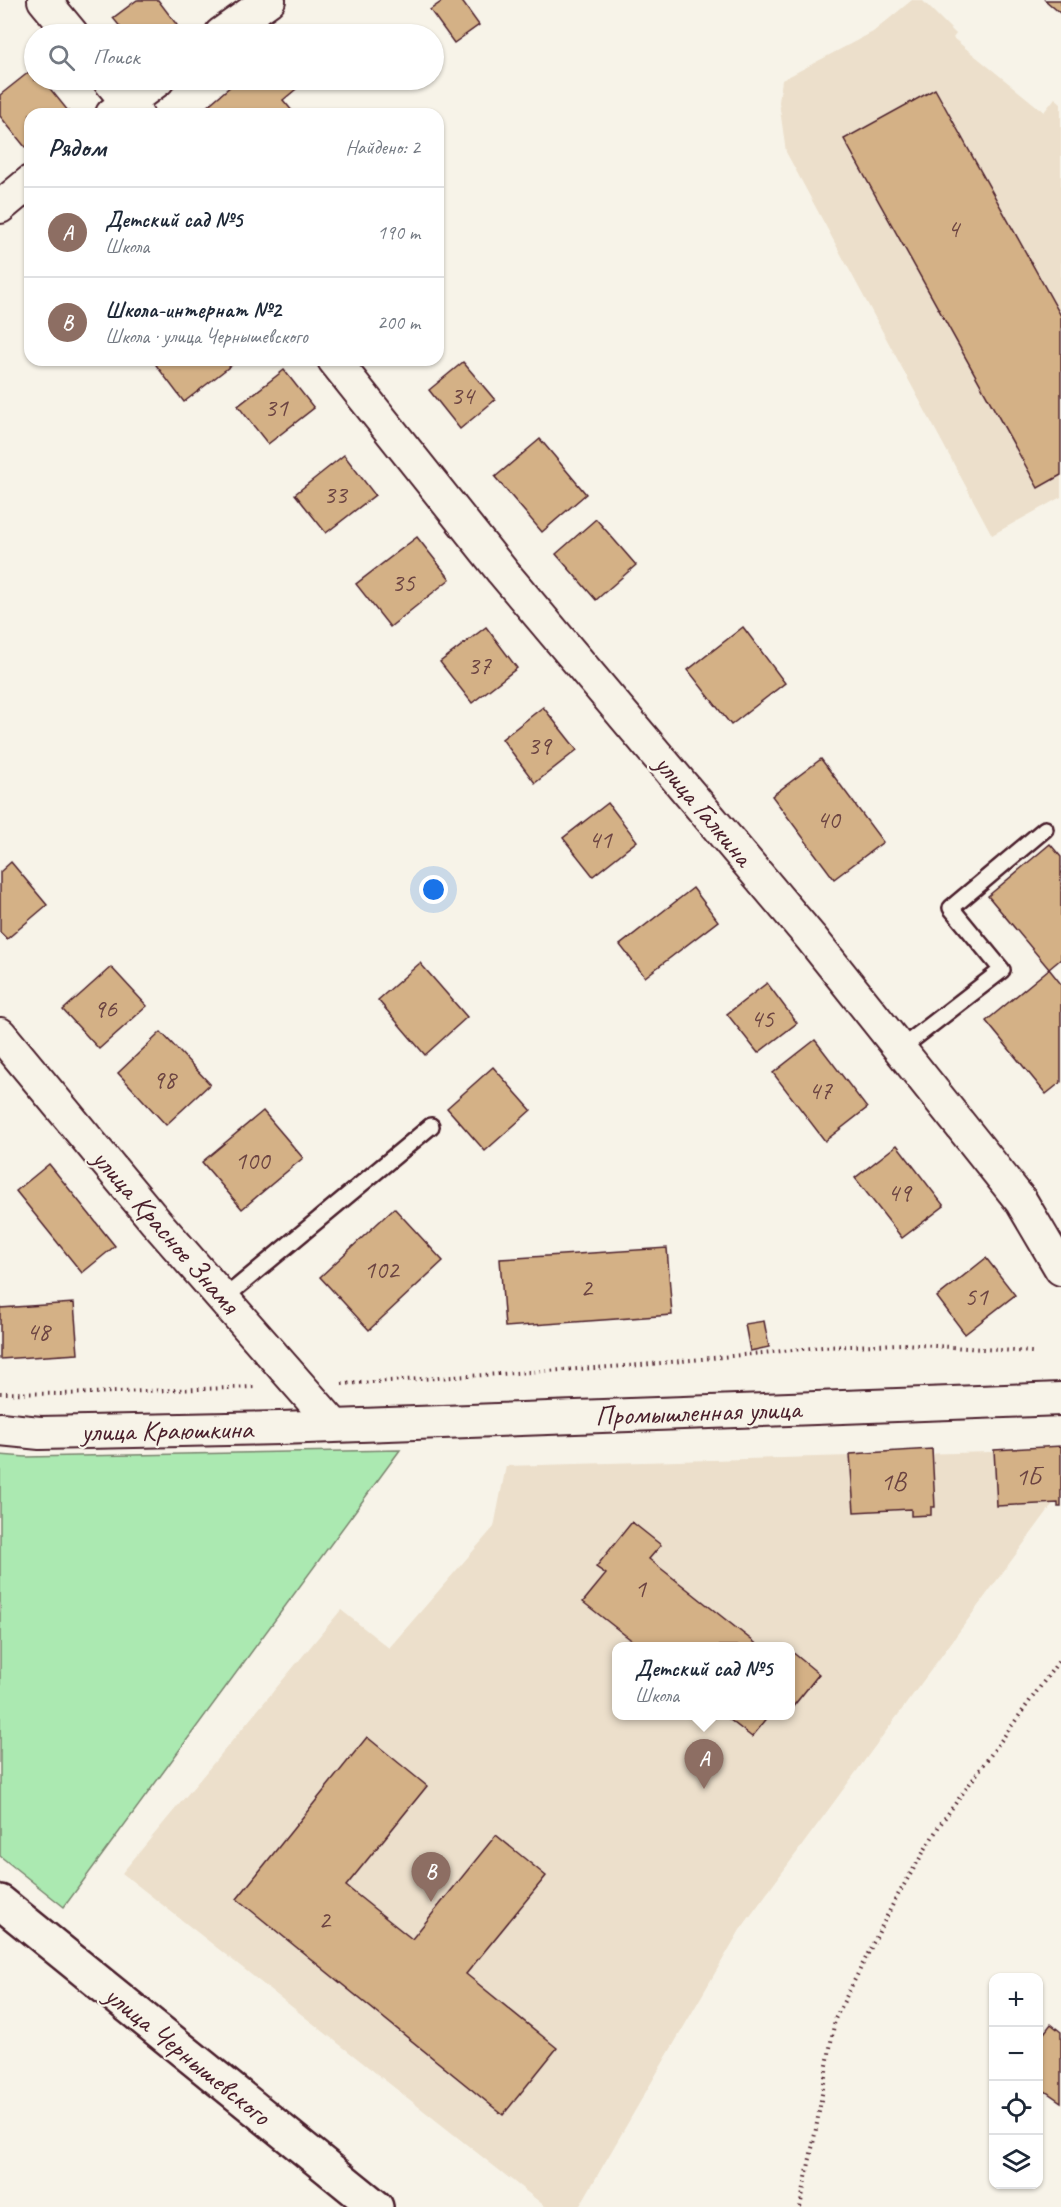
<!DOCTYPE html>
<html lang="ru">
<meta charset="utf-8">
<style>
body{margin:0;font-family:Caveat,sans-serif;background:#f2f2f3;color:#1f2937}
.controls{position:absolute;right:18px;bottom:18px;display:grid;overflow:hidden;border-radius:12px;box-shadow:0 2px 4px #0004}
.controls button{width:54px;height:54px;display:grid;place-items:center;padding:0;border:0;border-bottom:2px solid #e0e1e3;background:#fff;color:#1f2937;font:30px sans-serif}
.you{position:absolute;left:434px;top:890px;width:21px;height:21px;margin:-15px;border:4px solid #fff;border-radius:50%;background:#1a73e8;box-shadow:0 0 0 9px #1a73e833}
.badge{display:grid;place-items:center;width:39px;height:39px;border-radius:50%;background:#d1495b;color:#fff;font-size:20px;font-weight:700}
.pin{position:absolute;translate:-50% -50px;filter:drop-shadow(0 2px 3px #0008)}
.pin::after{content:'';position:absolute;top:32px;width:21px;height:18px;background:inherit;clip-path:polygon(0 0,100% 0,50% 100%)}
.popup{position:absolute;left:612px;top:1642px;width:183px;height:78px;box-sizing:border-box;display:grid;place-content:center;border-radius:12px;background:#fff;filter:drop-shadow(0 2px 4px #0005);font-size:20px;white-space:nowrap;color:#747a83}
.popup b{font-size:22px;color:#1f2937}
.popup::after{content:'';position:absolute;left:50%;top:100%;margin-left:-12px;border:12px solid transparent;border-top-color:#fff}
.list{margin:0;padding:0;list-style:none}
h2{display:flex;justify-content:space-between;align-items:center;height:78px;margin:0;padding:0 24px;font-size:26px}
h2 small{font-size:20px;font-weight:400;color:#747a83}
.list li{display:grid;grid-template-columns:39px 1fr auto;gap:18px;align-items:center;box-sizing:border-box;height:90px;padding:0 24px;border-top:2px solid #e0e1e3}
.list b{display:block;font-size:22px;white-space:nowrap}
.list p{margin:0;font-size:20px;white-space:nowrap;color:#747a83}
.list em{font-size:20px;font-style:normal;color:#747a83}
.icon{flex:none;width:33px;height:33px;fill:none;stroke:currentColor;stroke-width:2;stroke-linecap:round;stroke-linejoin:round}
.map{position:relative;flex:none;width:1061px;height:2207px;overflow:hidden}
.search{position:absolute;background:#fff;box-shadow:0 2px 4px #0004;left:24px;top:24px;width:420px;height:66px;display:flex;align-items:center;gap:15px;box-sizing:border-box;padding:0 21px;border-radius:33px;color:#747a83;font-size:22px}
.panel{position:absolute;background:#fff;box-shadow:0 2px 4px #0004;left:24px;top:108px;width:420px;height:258px;border-radius:18px}
.map>svg:first-child{display:block}
</style>
<div class="map">
<svg width="1061" height="2207" viewBox="0 0 1061 2207">
<rect width="100%" height="100%" fill="#f7f3e8"/>
<filter id="ink" filterUnits="userSpaceOnUse"><feTurbulence type="fractalNoise" baseFrequency=".0167" numOctaves="2"/><feDisplacementMap in="SourceGraphic" scale="12" xChannelSelector="R" yChannelSelector="G"/><feConvolveMatrix kernelMatrix="1 2 1 2 8 2 1 2 1" color-interpolation-filters="sRGB"/></filter>
<g filter="url(#ink)">
<g fill="#ecdfcb" fill-rule="evenodd">
<polygon points="912,0 922,0 956,34 953,38 1044,112 1055,98 1061,103 1061,497 992,535 786,152 779,102 782,80 873,32"/>
<path d="M 1061,1450 L 1061,1493 L 740,1930 L 579,2207 L 546,2207 L 122,1873 L 341,1610 L 389,1648 L 494,1527 L 506,1466 ZM 617,1646 L 791,1646 L 791,1716 L 617,1716 Z"/>
</g>
<polygon fill="#abe9b1" stroke="#7a846e" stroke-width="1.5" points="400,1450 64,1907 0,1856 0,1455 26,1457"/>
<g fill="#d4b186" stroke="#4a1f2b" stroke-width="1.5">
<polygon points="137,0 158,0 177,25 164,34 126,34 113,18"/>
<polygon points="444,0 461,0 479,25 454,43 430,10"/>
<polygon points="1045,0 1061,0 1061,11 1060,13"/>
<polygon points="34,68 34,80 43,80 69,112 66,114 30,114 30,143 25,147 0,116 0,95"/>
<polygon points="238,80 296,80 301,85 283,100 294,113 198,114"/>
<polygon points="935,89 1061,316 1061,475 1038,488 844,139"/>
<polygon points="163,360 238,360 184,402 156,365"/>
<polygon points="463,362 495,400 460,429 429,390"/>
<polygon points="284,370 314,408 268,444 238,406"/>
<polygon points="540,439 586,494 542,532 495,477"/>
<polygon points="344,455 375,495 326,533 295,494"/>
<polygon points="596,519 636,565 596,600 556,554"/>
<polygon points="417,537 450,579 390,627 356,584"/>
<polygon points="486,627 517,668 472,703 440,662"/>
<polygon points="743,627 785,683 731,725 688,670"/>
<polygon points="543,707 577,750 535,783 502,739"/>
<polygon points="821,759 883,842 834,879 772,796"/>
<polygon points="608,803 637,841 593,876 563,838"/>
<polygon points="1050,844 1061,857 1061,959 1049,969 988,896"/>
<polygon points="11,862 47,905 7,939 0,932 0,872"/>
<polygon points="693,888 718,921 645,977 620,945"/>
<polygon points="420,963 467,1017 425,1055 378,1000"/>
<polygon points="111,967 147,1006 99,1049 63,1010"/>
<polygon points="1049,969 1061,984 1061,1082 1046,1094 986,1021"/>
<polygon points="767,983 797,1023 758,1053 727,1014"/>
<polygon points="161,1032 210,1084 166,1125 118,1073"/>
<polygon points="815,1040 867,1108 825,1141 773,1073"/>
<polygon points="493,1067 531,1110 485,1151 447,1108"/>
<polygon points="263,1111 303,1158 242,1209 202,1162"/>
<polygon points="897,1145 944,1206 902,1238 855,1178"/>
<polygon points="49,1164 115,1246 82,1273 16,1191"/>
<polygon points="394,1208 443,1261 369,1330 320,1277"/>
<polygon points="667,1248 672,1315 505,1327 500,1259"/>
<polygon points="986,1258 1015,1295 965,1334 937,1297"/>
<polygon points="74,1303 78,1354 0,1359 0,1308"/>
<polygon points="764,1321 769,1347 750,1351 745,1324"/>
<polygon points="1061,1446 1061,1507 1058,1507 1058,1503 997,1506 994,1450"/>
<polygon points="932,1449 935,1507 931,1507 931,1515 911,1516 911,1509 854,1512 850,1454"/>
<polygon points="632,1522 661,1545 649,1559 759,1646 639,1646 583,1602 606,1574 596,1567"/>
<polygon points="791,1651 819,1674 791,1709"/>
<polygon points="725,1716 769,1716 752,1737"/>
<polygon points="367,1737 427,1786 346,1886 412,1939 496,1835 546,1876 466,1974 557,2048 503,2115 237,1899"/>
<polygon points="1051,2024 1061,2032 1061,2102 1038,2086 1038,2041"/>
</g>
<g fill="none" stroke-linecap="round" stroke-linejoin="round">
<defs>
<g id="lane">
<polyline points="900,1049 1002,970 951,908 1045,829"/>
<polyline points="223,1299 431,1126"/>
</g>
<g id="street">
<polyline points="44,0 72,34"/>
<polyline points="221,34 269,0"/>
<polyline points="109,80 137,114"/>
<polyline points="112,114 158,80"/>
<polyline points="0,207 30,182"/>
<polyline points="334,360 502,571 812,939 1021,1201 1061,1269"/>
<polyline points="0,1034 156,1222 334,1425"/>
<polyline points="0,1429 40,1433 280,1428 1061,1399"/>
</g>
<polyline id="secondary" points="0,1902 376,2207"/>
</defs>
<use href="#lane" stroke="#4a1f2b" stroke-width="20"/>
<use href="#street" stroke="#4a1f2b" stroke-width="36"/>
<use href="#secondary" stroke="#4a1f2b" stroke-width="38"/>
<g stroke="#4a1f2b" stroke-width="4" stroke-dasharray="1.5 4.5" stroke-linecap="butt">
<polyline points="342,1384 641,1365 823,1347 902,1344 1032,1352"/>
<polyline points="0,1393 62,1394 256,1387"/>
<polyline points="800,2207 816,2129 835,2019 895,1900 939,1826 1061,1658"/>
</g>
<use href="#lane" stroke="#f7f3e8" stroke-width="15"/>
<use href="#street" stroke="#f7f3e8" stroke-width="32"/>
<use href="#secondary" stroke="#f7f3e8" stroke-width="33"/>
</g>
</g>
<g text-anchor="middle" dominant-baseline="central" stroke-width="4.5" stroke-linejoin="round" paint-order="stroke">
<g font-size="26" fill="#6c4442">
<text x="953" y="228">4</text>
<text x="462" y="395">34</text>
<text x="276" y="407">31</text>
<text x="335" y="494">33</text>
<text x="403" y="582">35</text>
<text x="479" y="665">37</text>
<text x="539" y="745">39</text>
<text x="828" y="819">40</text>
<text x="600" y="839">41</text>
<text x="105" y="1008">96</text>
<text x="762" y="1018">45</text>
<text x="164" y="1079">98</text>
<text x="820" y="1090">47</text>
<text x="252" y="1160">100</text>
<text x="899" y="1192">49</text>
<text x="381" y="1269">102</text>
<text x="586" y="1287">2</text>
<text x="976" y="1296">51</text>
<text x="38" y="1331">48</text>
<text x="1028" y="1476">1Б</text>
<text x="893" y="1481">1В</text>
<text x="640" y="1588">1</text>
<text x="324" y="1919">2</text>
</g>
<g font-size="28" fill="#4a1f2b" stroke="#f7f3e8">
<text transform="translate(704 810) rotate(50)">улица Галкина</text>
<text transform="translate(166 1231) rotate(49)">улица Красное Знамя</text>
<text transform="translate(698 1412) rotate(-2)">Промышленная улица</text>
<text transform="translate(167 1430) rotate(-1)">улица Краюшкина</text>
<text transform="translate(188 2055) rotate(39)">улица Чернышевского</text>
</g>
</g>
</svg>
<div class="controls">
<button>+</button>
<button>−</button>
<button><svg class="icon" aria-label="locate" viewBox="0 0 24 24"><circle cx="12" cy="12" r="6"/><path d="M12 2v4M12 18v4M2 12h4M18 12h4"/></svg></button>
<button><svg class="icon" aria-label="layers" viewBox="0 0 24 24"><path d="M12 4l9 5-9 5-9-5zM3 14l9 5 9-5"/></svg></button>
</div>
<div class="you"></div>
<div class="pin badge" style="left:704px;top:1789px;background:#8d6e63">A</div>
<div class="popup"><b>Детский сад №5</b>Школа</div>
<div class="pin badge" style="left:431px;top:1902px;background:#8d6e63">B</div>
<div class="search"><svg class="icon" aria-label="search" viewBox="0 0 24 24"><circle cx="10" cy="10" r="6"/><path d="M15 15l6 6"/></svg>Поиск</div>
<section class="panel">
<h2>Рядом<small>Найдено: 2</small></h2>
<ul class="list">
<li><span class="badge" style="background:#8d6e63">A</span><div><b>Детский сад №5</b><p>Школа</p></div><em>190 m</em></li>
<li><span class="badge" style="background:#8d6e63">B</span><div><b>Школа-интернат №2</b><p>Школа · улица Чернышевского</p></div><em>200 m</em></li>
</ul>
</section>
</div>
